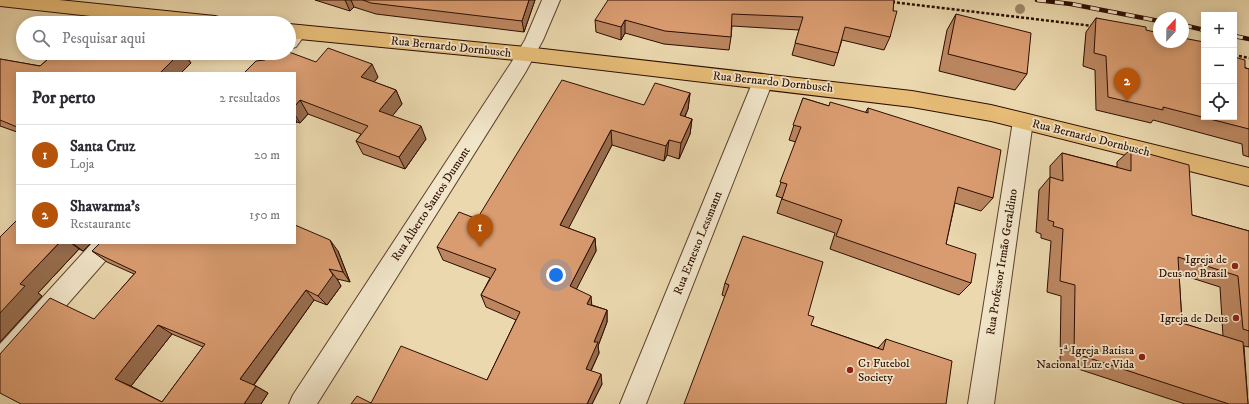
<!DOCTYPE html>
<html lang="pt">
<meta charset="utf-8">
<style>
body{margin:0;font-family:"IM FELL DW Pica",serif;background:#f2f2f3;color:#2b2b33}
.controls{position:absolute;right:12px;top:12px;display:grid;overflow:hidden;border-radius:0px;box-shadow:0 2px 10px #0003}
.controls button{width:36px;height:36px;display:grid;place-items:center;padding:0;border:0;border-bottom:1px solid #e1e1e2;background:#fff;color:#2b2b33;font:20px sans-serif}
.compass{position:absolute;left:1153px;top:12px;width:36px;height:36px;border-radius:50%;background:#fff;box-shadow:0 2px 10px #0003;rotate:22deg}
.you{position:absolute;left:556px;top:275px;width:14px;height:14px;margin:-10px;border:3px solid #fff;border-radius:50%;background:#1a73e8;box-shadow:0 0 0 6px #1a73e833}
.badge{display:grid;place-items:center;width:26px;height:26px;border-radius:50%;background:#b45309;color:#fff;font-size:13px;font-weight:700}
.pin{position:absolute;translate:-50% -33px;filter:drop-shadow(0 1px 2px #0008)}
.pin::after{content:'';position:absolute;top:21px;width:14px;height:12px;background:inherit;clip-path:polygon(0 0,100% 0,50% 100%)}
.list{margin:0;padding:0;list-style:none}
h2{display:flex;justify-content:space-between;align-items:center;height:52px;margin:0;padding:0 16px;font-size:17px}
h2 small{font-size:13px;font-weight:400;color:#7c7c81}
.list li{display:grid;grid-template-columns:26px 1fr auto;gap:12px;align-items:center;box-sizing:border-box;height:60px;padding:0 16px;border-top:1px solid #e1e1e2}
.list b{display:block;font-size:15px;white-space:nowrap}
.list p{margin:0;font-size:13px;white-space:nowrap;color:#7c7c81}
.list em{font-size:13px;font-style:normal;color:#7c7c81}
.icon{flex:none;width:22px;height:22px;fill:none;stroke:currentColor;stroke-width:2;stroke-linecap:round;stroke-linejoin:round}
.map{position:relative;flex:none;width:1249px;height:404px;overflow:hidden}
.search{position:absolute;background:#fff;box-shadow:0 2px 10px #0003;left:16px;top:16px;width:280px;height:44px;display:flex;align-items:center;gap:10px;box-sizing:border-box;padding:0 14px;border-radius:22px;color:#7c7c81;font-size:15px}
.panel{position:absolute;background:#fff;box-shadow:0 2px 10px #0003;left:16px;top:72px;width:280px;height:172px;border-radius:0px}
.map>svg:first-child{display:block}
</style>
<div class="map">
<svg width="1249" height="404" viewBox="0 0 1249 404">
<rect width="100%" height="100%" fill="#ebd8ae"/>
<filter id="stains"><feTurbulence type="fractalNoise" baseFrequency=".005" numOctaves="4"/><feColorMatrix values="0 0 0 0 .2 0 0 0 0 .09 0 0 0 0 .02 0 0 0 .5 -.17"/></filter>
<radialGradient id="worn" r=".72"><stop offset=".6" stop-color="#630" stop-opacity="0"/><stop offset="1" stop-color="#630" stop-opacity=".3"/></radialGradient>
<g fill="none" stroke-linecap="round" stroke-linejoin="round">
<defs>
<g id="street">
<polygon points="542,0 560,0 543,40 525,73 317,404 289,404 293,395 511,63 525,40"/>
<polygon points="298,25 305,27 307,32 296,47 289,49 289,30 291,27"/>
<polygon points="763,74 770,76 773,81 646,404 620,404 753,81 756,76"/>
<polygon points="1023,113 1030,115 1033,121 994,404 968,404 1013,121 1016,115"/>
<polygon points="92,243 118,243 115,250 9,371 0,374 0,344"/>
</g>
<g id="highway">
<polygon points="0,0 59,0 215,16 222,18 224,23 154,23 0,6"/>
<polygon points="289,24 526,47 912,91 991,105 1249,168 1249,186 991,121 912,107 526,61 289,38"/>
</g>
</defs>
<use href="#street" stroke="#5c402c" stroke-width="2"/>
<use href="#highway" stroke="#2c0d01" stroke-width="2"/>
<g stroke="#2c0d01" stroke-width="2.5" stroke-dasharray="3 2" stroke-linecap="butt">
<polyline points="892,2 1093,26"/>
<polyline points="1234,55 1249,58"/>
</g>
<use href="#street" fill="#f2e6ca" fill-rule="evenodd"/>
<use href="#highway" fill="#e6bc77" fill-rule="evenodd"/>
<defs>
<g id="rail">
<polyline points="1037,0 1071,4 1159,21"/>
<polyline points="1183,25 1204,30"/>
<polyline points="1234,36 1249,39"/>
</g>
</defs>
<use href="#rail" stroke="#2c0d01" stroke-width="4.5"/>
<use href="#rail" stroke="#f2e6ca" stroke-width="3" stroke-dasharray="9" stroke-linecap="butt"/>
</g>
<circle fill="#9d8a69" cx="1020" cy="9" r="5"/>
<g fill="#bb8660" stroke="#2c0d01" fill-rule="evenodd">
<polygon points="315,0 535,0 524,32 376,14 354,7 350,11"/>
<polygon points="894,0 890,37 884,50 842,40 834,66 792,55 799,30 732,26 731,37 729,50 664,44 625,33 621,40 596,32 595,20"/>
<polygon points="956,14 1027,74 1015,90 939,71 947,30"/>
<polygon points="1096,18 1146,30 1249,69 1249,157 1243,155 1242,144 1153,120 1151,123 1096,110 1095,70 1083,66 1086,32"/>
<polygon points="55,53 183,53 191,63 181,73 17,73 17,132 0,126 0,59 40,66"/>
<polygon points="316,62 378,77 374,82 396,90 402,104 392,116 426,139 405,169 363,154 356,141 361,134 308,114 300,123 297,122 295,124 295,73"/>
<polygon points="690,93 688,109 685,117 692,119 690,134 679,159 667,155 664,161 612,145 568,228 595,238 596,251 576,289 592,305 607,310 607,322 598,346 599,353 591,371 602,384 592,404 351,404 371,403 487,380 516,320 486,307 481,295 490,278 443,260 437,247 644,105"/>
<polygon points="803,98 829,106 865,113 868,108 993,198 981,211 955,203 946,244 971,283 959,295 830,249 835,233 777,213 782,198 776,196 796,142 789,140"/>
<path d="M 1131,149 L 1192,215 L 1249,231 L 1249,347 L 1244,346 L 1248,404 L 1185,404 L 1060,363 L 1061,296 L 1047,292 L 1051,241 L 1041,238 L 1041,234 L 1036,232 L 1039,190 L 1050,177 L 1050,166 L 1062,153 L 1117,167 L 1117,162 ZM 1179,274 L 1220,287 L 1223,336 L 1182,323 Z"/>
<polygon points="17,243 91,243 83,251 79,249 38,293 42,296 0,342"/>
<path d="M 92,251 L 338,251 L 350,282 L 337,279 L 341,286 L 327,305 L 314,300 L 254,385 L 268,393 L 261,404 L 21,404 L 134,274 L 107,262 ZM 172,334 L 203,347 L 162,402 L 131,386 Z"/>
<polygon points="725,283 808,315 811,325 878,348 886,339 946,404 722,295"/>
</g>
<g fill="#986d4e" stroke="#2c0d01">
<polygon points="345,0 351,0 354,7 350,11"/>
<polygon points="529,0 535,0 524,32 522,21"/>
<polygon points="625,20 625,33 621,40 621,27"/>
<polygon points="180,53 183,53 191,63 181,73 162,73 161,72"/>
<polygon points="372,64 378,77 367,91 361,77"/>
<polygon points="396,90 402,104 386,124 379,111"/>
<polygon points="690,93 688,109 678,131 680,115"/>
<polygon points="300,100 308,114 300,123 295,115 295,106"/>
<polygon points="295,118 297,122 295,124"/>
<polygon points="692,119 690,134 679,159 681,143"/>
<polygon points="421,126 426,139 405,169 399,157"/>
<polygon points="611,130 612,145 563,239 560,225"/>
<polygon points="669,140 667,155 664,161 666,146"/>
<polygon points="595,238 596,251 572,298 570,286"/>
<polygon points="330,240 338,251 350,282 343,272"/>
<polygon points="59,243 71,243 79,249 38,293 42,296 0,342 0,313 20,284"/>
<polygon points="72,243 91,243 83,251"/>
<polygon points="329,269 337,279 341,286 327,305 318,296"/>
<polygon points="306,290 314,300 252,387 240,379"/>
<polygon points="591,296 592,308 587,304"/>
<polygon points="607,310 607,322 598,346 599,353 587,379 586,369 594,342"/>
<polygon points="158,325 172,334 131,386 115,379"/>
<polygon points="601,374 602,384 592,404 587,404"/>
<polygon points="256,386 268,393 261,404 244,404"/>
</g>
<g fill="#d99c70" stroke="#2c0d01" fill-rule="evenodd">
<polygon points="363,0 529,0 522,21 371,3"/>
<polygon points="608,0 894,0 893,11 897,11 890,37 845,27 838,53 795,43 803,17 732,14 731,37 665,31 625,20 621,27 595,20"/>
<polygon points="956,14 1031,33 1027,74 948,54"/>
<polygon points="1096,18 1146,27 1146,30 1159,33 1159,42 1183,42 1183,38 1204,42 1204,117 1234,117 1234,57 1245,60 1245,68 1249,69 1249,129 1163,107 1163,110 1108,97 1106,56 1094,53"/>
<polygon points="95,21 112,23 92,23"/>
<polygon points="328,48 372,64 361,77 396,90 379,111 421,126 399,157 356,141 368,126 300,100 295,106 295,73 244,73 256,61 265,60 271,53 289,53 289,52 316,62"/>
<polygon points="55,53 180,53 161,72 164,73 17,73 17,127 0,120 0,59 40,66"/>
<polygon points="562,80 644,105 655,83 690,93 680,115 692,119 681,143 669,140 666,146 611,130 560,225 595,238 570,286 591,296 587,304 607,310 594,342 598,342 586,369 601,374 587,404 351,404 357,396 371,403 401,346 487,380 520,312 481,295 496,269 437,247 459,212 477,219"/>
<polygon points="803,98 829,106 830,102 868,113 868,108 1001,150 993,198 958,187 946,244 976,254 971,283 836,236 842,220 782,199 787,184 780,182 801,127 793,125"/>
<polygon points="1131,149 1189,165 1192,215 1249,231 1249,331 1243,329 1238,276 1178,257 1182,323 1243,342 1248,404 1229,404 1074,353 1075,285 1060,281 1063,229 1053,226 1054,222 1048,220 1050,177 1063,181 1062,153 1131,171"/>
<polygon points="17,220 17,243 59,243 20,284 25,286 0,313 0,237"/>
<path d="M 295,225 L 330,240 L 343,272 L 329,269 L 333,275 L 318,296 L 306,290 L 240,379 L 256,386 L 244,404 L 21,404 L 0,393 L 0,354 L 50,298 L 94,319 L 136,272 L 92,251 L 100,243 L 295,243 ZM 158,325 L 205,344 L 162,402 L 115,379 Z"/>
<polygon points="743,236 823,262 808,315 814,317 811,325 883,350 886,339 952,361 946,404 684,404 729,285 725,283"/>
</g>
<g fill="#8f2418" stroke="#f2e6ca" stroke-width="1.5">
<circle cx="1235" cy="266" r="4"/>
<circle cx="1236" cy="318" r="4"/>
<circle cx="1142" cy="357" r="4"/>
<circle cx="850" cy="370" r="4"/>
</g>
<g text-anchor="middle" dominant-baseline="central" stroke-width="3.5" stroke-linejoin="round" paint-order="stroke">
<g font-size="12" fill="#2c0d01" stroke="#f2e6ca">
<text transform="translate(451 47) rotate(6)">Rua Bernardo Dornbusch</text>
<text transform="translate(773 82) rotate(6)">Rua Bernardo Dornbusch</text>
<text transform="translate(1091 138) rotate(14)">Rua Bernardo Dornbusch</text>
<text transform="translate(431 204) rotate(-57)">Rua Alberto Santos Dumont</text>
<text transform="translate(698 243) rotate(-68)">Rua Ernesto Lessmann</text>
<text transform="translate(1002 262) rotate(-81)">Rua Professor Irmão Geraldino</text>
</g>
<g font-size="12" fill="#2c0d01" stroke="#f2e6ca" text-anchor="end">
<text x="1227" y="259">Igreja de<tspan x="1227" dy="14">Deus no Brasil</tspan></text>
<text x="1228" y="318">Igreja de Deus</text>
<text x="1134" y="350">1ª Igreja Batista<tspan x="1134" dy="14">Nacional Luz e Vida</tspan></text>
<text x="858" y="363" text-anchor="start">C1 Futebol<tspan x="858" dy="14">Society</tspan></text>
</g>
</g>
<rect width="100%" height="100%" filter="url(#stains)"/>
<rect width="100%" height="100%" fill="url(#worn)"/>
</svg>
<div class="controls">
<button>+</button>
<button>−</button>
<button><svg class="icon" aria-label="locate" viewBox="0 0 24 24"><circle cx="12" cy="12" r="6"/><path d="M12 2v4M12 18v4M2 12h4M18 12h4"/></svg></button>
</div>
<svg class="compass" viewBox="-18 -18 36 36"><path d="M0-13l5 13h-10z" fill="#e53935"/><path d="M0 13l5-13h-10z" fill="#7c7c81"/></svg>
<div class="you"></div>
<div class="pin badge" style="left:480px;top:247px">1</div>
<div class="pin badge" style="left:1127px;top:101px">2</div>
<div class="search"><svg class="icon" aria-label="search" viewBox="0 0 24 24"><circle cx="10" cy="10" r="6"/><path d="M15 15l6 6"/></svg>Pesquisar aqui</div>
<section class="panel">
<h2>Por perto<small>2 resultados</small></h2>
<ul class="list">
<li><span class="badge">1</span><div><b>Santa Cruz</b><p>Loja</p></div><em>20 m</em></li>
<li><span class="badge">2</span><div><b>Shawarma's</b><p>Restaurante</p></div><em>150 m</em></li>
</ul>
</section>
</div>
